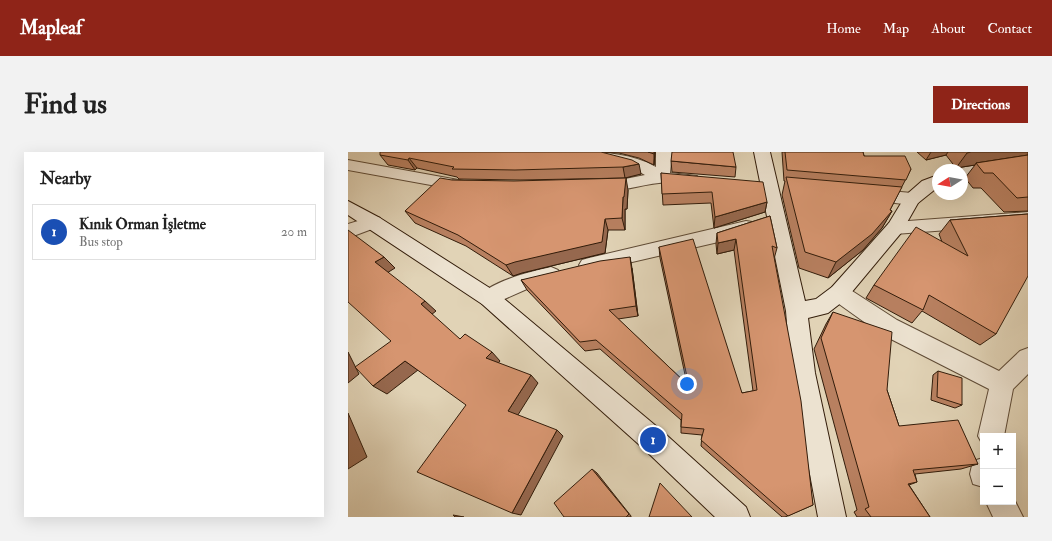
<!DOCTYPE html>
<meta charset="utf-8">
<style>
body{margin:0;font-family:"IM FELL Double Pica",serif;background:#f2f2f2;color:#222}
.controls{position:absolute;right:12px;bottom:12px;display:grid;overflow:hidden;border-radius:0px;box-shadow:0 4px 16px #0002}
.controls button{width:36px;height:36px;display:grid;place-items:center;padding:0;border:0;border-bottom:1px solid #e0e0e0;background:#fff;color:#222;font:20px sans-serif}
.compass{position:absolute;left:584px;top:12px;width:36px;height:36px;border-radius:50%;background:#fff;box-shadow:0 4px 16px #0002;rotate:259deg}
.you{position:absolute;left:339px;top:232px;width:14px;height:14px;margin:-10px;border:3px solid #fff;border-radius:50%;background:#1a73e8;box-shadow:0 0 0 6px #1a73e833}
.badge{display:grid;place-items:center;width:26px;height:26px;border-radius:50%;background:#8f2418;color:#fff;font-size:13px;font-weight:700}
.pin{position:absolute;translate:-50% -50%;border:2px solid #fff;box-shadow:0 1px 4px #0006}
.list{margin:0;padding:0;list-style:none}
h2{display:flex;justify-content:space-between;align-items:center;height:52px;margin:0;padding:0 16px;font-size:17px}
h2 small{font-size:13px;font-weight:400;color:#767676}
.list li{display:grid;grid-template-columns:26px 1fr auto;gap:12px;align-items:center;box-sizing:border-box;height:56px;margin:0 8px 8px;padding:0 8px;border:1px solid #e0e0e0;border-radius:0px}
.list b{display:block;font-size:15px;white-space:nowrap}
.list p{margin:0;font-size:13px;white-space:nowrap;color:#767676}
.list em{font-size:13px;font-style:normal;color:#767676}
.map{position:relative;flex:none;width:680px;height:365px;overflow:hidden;border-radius:0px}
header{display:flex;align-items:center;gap:24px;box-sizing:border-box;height:56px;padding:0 20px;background:#8f2418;color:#fff}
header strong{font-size:19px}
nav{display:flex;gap:22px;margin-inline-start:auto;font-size:14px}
.intro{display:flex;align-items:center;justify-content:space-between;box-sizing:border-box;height:96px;padding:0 24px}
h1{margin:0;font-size:28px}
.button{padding:10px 18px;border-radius:0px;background:#8f2418;color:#fff;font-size:14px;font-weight:700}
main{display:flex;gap:24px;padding:0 24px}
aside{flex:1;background:#fff;border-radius:0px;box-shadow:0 4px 16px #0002}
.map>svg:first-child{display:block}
</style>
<header>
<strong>Mapleaf</strong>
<nav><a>Home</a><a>Map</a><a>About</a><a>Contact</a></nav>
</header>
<div class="intro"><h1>Find us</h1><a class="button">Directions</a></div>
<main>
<aside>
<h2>Nearby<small></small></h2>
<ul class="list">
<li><span class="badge" style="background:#1a4fb4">1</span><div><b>Kınık Orman İşletme</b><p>Bus stop</p></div><em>20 m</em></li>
</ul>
</aside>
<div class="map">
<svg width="680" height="365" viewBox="0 0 680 365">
<rect width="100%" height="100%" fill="#e1d3b6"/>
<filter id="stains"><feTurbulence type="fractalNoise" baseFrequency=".005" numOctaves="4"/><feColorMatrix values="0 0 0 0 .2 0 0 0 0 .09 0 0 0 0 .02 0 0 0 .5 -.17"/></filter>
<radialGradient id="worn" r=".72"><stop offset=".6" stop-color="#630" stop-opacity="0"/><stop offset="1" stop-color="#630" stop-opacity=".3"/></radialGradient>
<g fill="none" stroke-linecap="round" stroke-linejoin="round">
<defs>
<g id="street">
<path d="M 232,0 C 258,0 285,2 308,15 L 308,0 L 324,0 L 322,21 L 349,24 L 351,28 L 349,32 C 336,35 324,29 311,31 C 289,33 266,43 243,37 L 241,33 L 243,29 L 277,27 L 297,23 L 286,17 L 235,3 Z"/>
<polygon points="0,8 116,29 122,30 124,34 122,38 116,39 0,18"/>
<polygon points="519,37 564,41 570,43 573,47 570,51 564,53 513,47 510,43 513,39"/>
<polygon points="680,60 680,72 547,82 541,81 538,76 541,71 547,70"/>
<polygon points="26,64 32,66 35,70 32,74 0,86 0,72"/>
<polygon points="398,69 404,70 407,75 404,80 379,88 241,120 234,118 231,113 234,108 241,106"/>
<path d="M 203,115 L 210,118 L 213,123 L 210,128 L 179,137 L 141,154 L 134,152 L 131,146 C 139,130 185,119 203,115 Z"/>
<polygon points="491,133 498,135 549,168 651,219 672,199 680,196 680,222 665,237 656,284 635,284 635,293 630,284 641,237 533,182 484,147 481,141 484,135"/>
<polygon points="635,306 635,335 625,332 622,322 625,309"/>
<polygon points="665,345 675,365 645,365 638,350 665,350"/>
</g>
<g id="secondary">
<polygon points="406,0 422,0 457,149 468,147 484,135 541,71 558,43 574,29 590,23 590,35 570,51 553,81 498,147 480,161 460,166 467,221 498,365 470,365 443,221 438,159"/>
<polygon points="680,4 680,14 614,25 614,18 607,18 614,15"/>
<polygon points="0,49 32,66 148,140 314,279 398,355 402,365 367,365 296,297 134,152 0,63"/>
</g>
</defs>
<use href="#street" stroke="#5e4a35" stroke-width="2"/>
<use href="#secondary" stroke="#321c0a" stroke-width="2"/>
<use href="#street" fill="#ece2d0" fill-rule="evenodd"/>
<use href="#secondary" fill="#ece2d0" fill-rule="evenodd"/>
</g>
<g fill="#b88060" stroke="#321c0a">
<polygon points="253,0 293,22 277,26 172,28 111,27 109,25 69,16 67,18 40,13 32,3"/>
<polygon points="254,0 307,0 306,13 291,6 271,1"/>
<polygon points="434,0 515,0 516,4 563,17 542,58 544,59 534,76 515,98 480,126 451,116 434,43 437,29 436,29"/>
<polygon points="569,0 680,0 680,59 656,60 633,36 625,36 617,26 627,13 608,16 598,3 578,8"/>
<polygon points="323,9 388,15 387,25 324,20"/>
<polygon points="313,21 419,50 417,60 366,76 363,51 315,53"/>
<polygon points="104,28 280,38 279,57 277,57 277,78 260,78 257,101 174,121 165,124 118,94 67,71 57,59"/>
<polygon points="680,62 648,182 632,193 574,159 564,171 518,146 526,133 594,90 591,82 602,68"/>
<polygon points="422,64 429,96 426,107 465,353 437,365 434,365 353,294 354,283 333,281 333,268 252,197 237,199 179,138 173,128 284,116 290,164 270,167 339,232 312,106 311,95 394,241 405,239 386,98 369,102 368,92 369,81"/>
<polygon points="485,160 539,238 551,274 630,312 613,317 567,322 569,330 561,333 582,365 509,365 506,360 509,358 466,197 478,172"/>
<polygon points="590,219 614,253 607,256 583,248 585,223"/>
</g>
<g fill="#96684e" stroke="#321c0a">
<polygon points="306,0 307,0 306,13"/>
<polygon points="583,0 600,0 598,3 578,8"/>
<polygon points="623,0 680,0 680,3 628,11 627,13 608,16 619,1"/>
<polygon points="61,6 69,16 67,18 60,8"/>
<polygon points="291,12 293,22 277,26 275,15"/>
<polygon points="278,26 280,38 279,57 277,57 277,78 274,66 275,45"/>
<polygon points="419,50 417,60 366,76 367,65"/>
<polygon points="544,59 534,76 515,98 480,126 488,110"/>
<polygon points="257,67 260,78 257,101 174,121 165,124 158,113"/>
<polygon points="388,87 386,98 369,102 370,91"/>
<polygon points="36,105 47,116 39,121 27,110"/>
<polygon points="282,105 284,116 290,164 288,154"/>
<polygon points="77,149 88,159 83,163 73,152"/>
<polygon points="0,200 11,222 0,231"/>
<polygon points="144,200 152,209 147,215 138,206"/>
<polygon points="57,209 70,218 39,242 25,234"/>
<polygon points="183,223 190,231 168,266 160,259"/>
<polygon points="0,261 19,305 0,317"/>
<polygon points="209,278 215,284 173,363 164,361"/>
<polygon points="244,317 249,321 283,364 283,365 278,365"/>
<polygon points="105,363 116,365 107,365"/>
</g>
<g fill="#d69570" stroke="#321c0a">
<polygon points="32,0 253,0 284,8 291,12 275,15 167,18 104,17 106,15 61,6 60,8 32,3"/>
<polygon points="300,0 306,0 306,2"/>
<polygon points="324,0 385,0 388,15 323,9"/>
<polygon points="437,0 515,0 516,4 557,4 563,17 558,28 439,18"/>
<polygon points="680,3 680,45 669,46 645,21 636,21 628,11"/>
<polygon points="313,21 415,30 419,50 367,65 364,40 314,42"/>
<polygon points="438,25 554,35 542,58 544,59 524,82 488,110 457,100"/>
<polygon points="92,26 104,28 166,29 278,26 276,45 275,45 274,66 257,67 254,90 167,110 158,113 110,83 57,59"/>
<polygon points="680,62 680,124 648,182 581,143 575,158 526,133 568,75 620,104 602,68"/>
<polygon points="422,64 429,96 424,94 453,249 465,353 440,364 353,288 356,277 333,275 334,262 248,188 232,190 173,128 252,109 282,105 288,154 261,158 341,234 311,95 345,87 394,241 409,238 388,87 370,91 369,81"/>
<polygon points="0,78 36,105 27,110 77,149 73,152 112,187 117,182 144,200 138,206 183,223 160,259 209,278 164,361 69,320 118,253 57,209 25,234 7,215 43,189 0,150"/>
<polygon points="485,160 544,180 539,238 551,274 610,268 630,312 565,318 569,330 560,332 582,365 523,365 517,357 521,355 473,186"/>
<polygon points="590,219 614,226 614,253 589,245"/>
<polygon points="244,317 281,362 278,365 216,365 206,351"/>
<polygon points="312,331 344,365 301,365"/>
</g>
<rect width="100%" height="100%" filter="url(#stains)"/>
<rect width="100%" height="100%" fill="url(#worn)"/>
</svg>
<div class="controls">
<button>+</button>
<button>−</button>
</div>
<svg class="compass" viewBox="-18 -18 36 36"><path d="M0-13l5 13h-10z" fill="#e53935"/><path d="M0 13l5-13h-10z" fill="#767676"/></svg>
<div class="you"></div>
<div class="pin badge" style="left:305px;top:288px;background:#1a4fb4">1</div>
</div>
</main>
